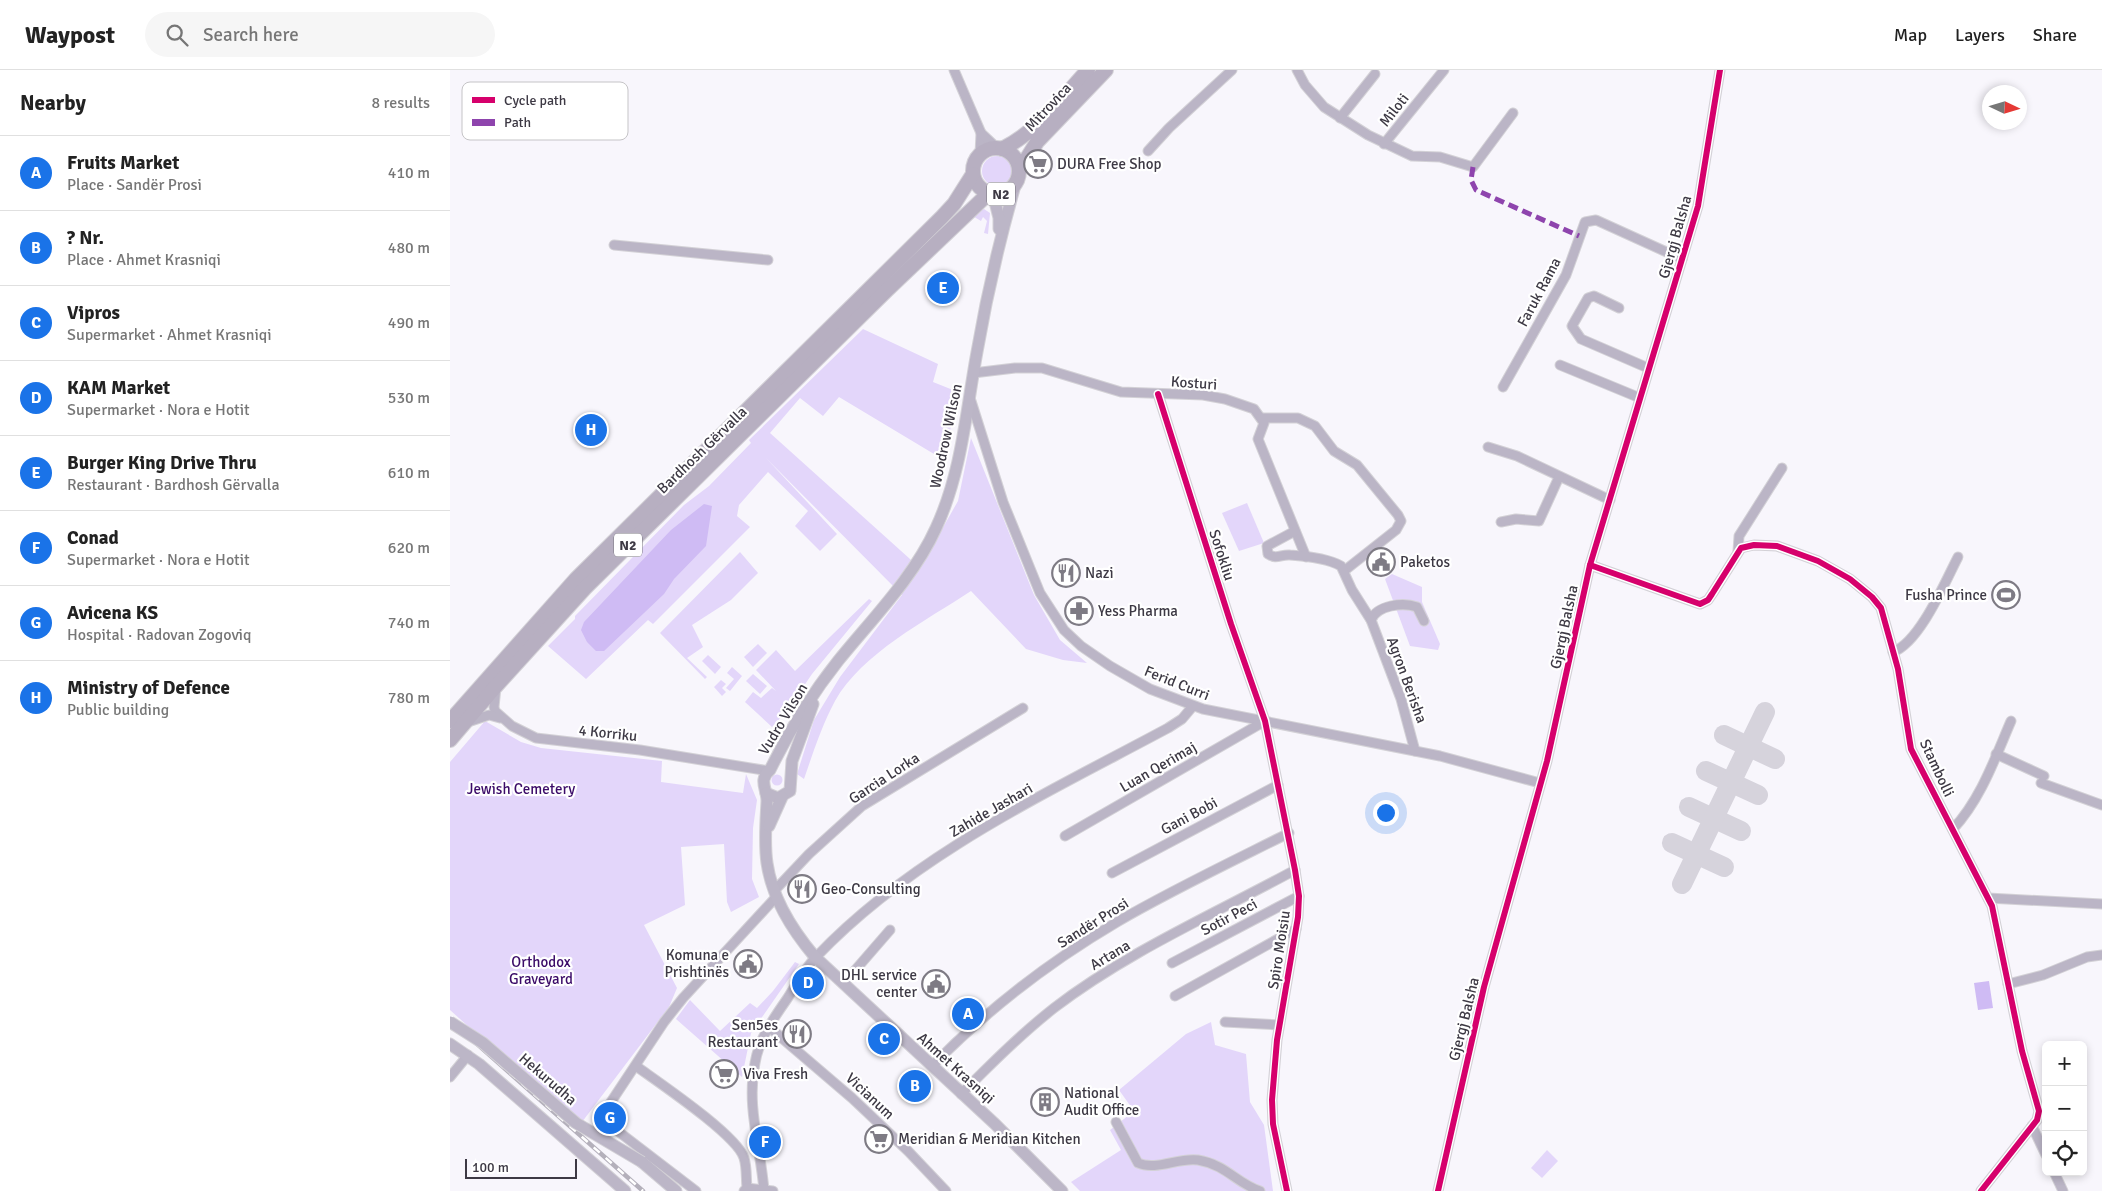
<!DOCTYPE html>
<meta charset="utf-8">
<style>
body{margin:0;font-family:Signika,sans-serif;background:#f6f6f6;color:#222}
.controls{position:absolute;right:15px;bottom:15px;display:grid;overflow:hidden;border-radius:8px;box-shadow:0 2px 8px #0003}
.controls button{width:45px;height:45px;display:grid;place-items:center;padding:0;border:0;border-bottom:1px solid #e0e0e0;background:#fff;color:#222;font:25px sans-serif}
.compass{position:absolute;left:1532px;top:15px;width:45px;height:45px;border-radius:50%;background:#fff;box-shadow:0 2px 8px #0003;rotate:94deg}
.scale{position:absolute;left:15px;bottom:12px;width:112px;box-sizing:border-box;padding-left:5px;border:2px solid #3d3944;border-top:0;font-size:14px;line-height:18px;white-space:nowrap;color:#3d3944;-webkit-text-stroke:4px #fff;paint-order:stroke}
.you{position:absolute;left:935px;top:742px;width:18px;height:18px;margin:-12px;border:4px solid #fff;border-radius:50%;background:#1a73e8;box-shadow:0 0 0 8px #1a73e833}
.badge{display:grid;place-items:center;width:32px;height:32px;border-radius:50%;background:#1a73e8;color:#fff;font-size:16px;font-weight:700}
.pin{position:absolute;translate:-50% -50%;border:2px solid #fff;box-shadow:0 1px 5px #0006}
.list{margin:0;padding:0;list-style:none}
h2{display:flex;justify-content:space-between;align-items:center;height:65px;margin:0;padding:0 20px;font-size:21px}
h2 small{font-size:16px;font-weight:400;color:#767676}
.list li{display:grid;grid-template-columns:32px 1fr auto;gap:15px;align-items:center;box-sizing:border-box;height:75px;padding:0 20px;border-top:1px solid #e0e0e0}
.list b{display:block;font-size:19px;white-space:nowrap}
.list p{margin:0;font-size:16px;white-space:nowrap;color:#767676}
.list em{font-size:16px;font-style:normal;color:#767676}
.icon{flex:none;width:28px;height:28px;fill:none;stroke:currentColor;stroke-width:2;stroke-linecap:round;stroke-linejoin:round}
.map{position:relative;flex:none;width:1652px;height:1121px;overflow:hidden}
header{display:flex;align-items:center;gap:30px;box-sizing:border-box;height:70px;padding:0 25px;background:#fff;border-bottom:1px solid #e0e0e0}
header strong{font-size:24px}
nav{display:flex;gap:28px;margin-inline-start:auto;font-size:18px}
.search{width:350px;height:45px;background:#f6f6f6;display:flex;align-items:center;gap:12px;box-sizing:border-box;padding:0 18px;border-radius:28px;color:#767676;font-size:19px}
main{display:flex}
aside{flex:1;background:#fff}
.map>svg:first-child{display:block}
</style>
<header>
<strong>Waypost</strong>
<div class="search"><svg class="icon" aria-label="search" viewBox="0 0 24 24"><circle cx="10" cy="10" r="6"/><path d="M15 15l6 6"/></svg>Search here</div>
<nav><a>Map</a><a>Layers</a><a>Share</a></nav>
</header>
<main>
<aside>
<h2>Nearby<small>8 results</small></h2>
<ul class="list">
<li><span class="badge">A</span><div><b>Fruits Market</b><p>Place · Sandër Prosi</p></div><em>410 m</em></li>
<li><span class="badge">B</span><div><b>? Nr.</b><p>Place · Ahmet Krasniqi</p></div><em>480 m</em></li>
<li><span class="badge">C</span><div><b>Vipros</b><p>Supermarket · Ahmet Krasniqi</p></div><em>490 m</em></li>
<li><span class="badge">D</span><div><b>KAM Market</b><p>Supermarket · Nora e Hotit</p></div><em>530 m</em></li>
<li><span class="badge">E</span><div><b>Burger King Drive Thru</b><p>Restaurant · Bardhosh Gërvalla</p></div><em>610 m</em></li>
<li><span class="badge">F</span><div><b>Conad</b><p>Supermarket · Nora e Hotit</p></div><em>620 m</em></li>
<li><span class="badge">G</span><div><b>Avicena KS</b><p>Hospital · Radovan Zogoviq</p></div><em>740 m</em></li>
<li><span class="badge">H</span><div><b>Ministry of Defence</b><p>Public building</p></div><em>780 m</em></li>
</ul>
</aside>
<div class="map">
<svg width="1652" height="1121" viewBox="0 0 1652 1121">
<rect width="100%" height="100%" fill="#f8f6fc"/>
<g fill="#e3d6fa">
<circle cx="547" cy="101" r="15"/>
<polygon points="534,139 540,143 538,164 534,163 537,151 533,147 531,151 521,145"/>
<path d="M 413,259 L 488,294 L 483,312 L 508,322 L 494,390 L 389,327 L 373,346 L 350,328 L 320,363 L 470,498 L 508,431 L 521,368 L 584,525 L 610,570 L 637,593 L 613,590 L 576,579 L 521,521 C 477,550 411,584 385,631 C 372,655 363,683 354,709 L 347,704 L 364,650 L 390,607 L 452,525 L 316,388 L 387,464 L 370,481 L 345,456 L 358,441 L 318,402 L 289,435 L 287,446 L 300,457 L 203,554 L 198,550 L 136,609 L 98,576 L 125,549 L 125,546 L 234,435 L 259,416 L 301,373 L 299,370 Z"/>
<polygon points="797,433 814,473 789,481 772,443"/>
<polygon points="290,482 308,503 281,530 242,555 253,577 237,588 257,607 255,609 210,563"/>
<polygon points="942,504 972,517 972,532 990,574 988,580 960,576 935,509"/>
<polygon points="419,529 422,531 362,604 337,641 322,657 295,632 303,622 311,628 322,618 326,621 306,600 326,580 345,601"/>
<polygon points="308,574 317,583 303,597 294,587"/>
<polygon points="258,585 271,597 265,604 252,591"/>
<polygon points="282,597 292,606 280,621 276,618 284,609 277,603"/>
<polygon points="303,604 317,616 310,624 296,611"/>
<polygon points="271,610 276,614 272,618 276,622 272,626 264,617"/>
<polygon points="35,651 71,672 91,678 212,691 211,712 293,723 296,704 307,730 303,758 302,809 309,827 281,842 277,832 274,774 231,777 235,835 194,855 227,918 219,937 129,1056 0,940 0,692"/>
<circle cx="327" cy="710" r="5.5"/>
<polygon points="345,892 349,894 301,963 292,1007 226,949 240,930 270,961 300,933 307,938 323,921"/>
<polygon points="761,952 765,975 796,984 800,1032 814,1055 823,1121 630,1121 621,1112 671,1080 660,1060 684,1041 669,1020 736,964"/>
<polygon points="1097,1080 1108,1091 1092,1108 1081,1098"/>
</g>
<g fill="#cfbbf4">
<polygon points="254,434 262,436 256,476 224,509 214,524 154,581 146,581 137,572 131,560 134,552 221,460"/>
<polygon points="1539,911 1543,938 1528,940 1524,913"/>
</g>
<g fill="none" stroke-linecap="round" stroke-linejoin="round">
<g stroke="#d6d3dc" stroke-width="20">
<polyline points="1274,665 1325,689"/>
<polyline points="1256,701 1308,725"/>
<polyline points="1239,737 1291,761"/>
<polyline points="1222,773 1274,797"/>
<polyline points="1232,814 1315,642"/>
</g>
<defs>
<g id="minor">
<polyline points="504,0 531,63 530,84"/>
<polyline points="847,0 855,15 874,37 918,65 962,86 990,87 1023,97 1063,43"/>
<polyline points="890,48 925,4"/>
<polyline points="531,63 547,78"/>
<polyline points="934,74 994,0"/>
<polyline points="698,81 719,58 782,0"/>
<polyline points="164,175 318,190"/>
<polyline points="1169,238 1144,226 1138,228 1122,256 1131,269 1198,298"/>
<polyline points="1110,295 1190,328"/>
<polyline points="523,303 565,298 592,298 671,322 753,325 775,329 804,339 814,353 808,369 856,487"/>
<polyline points="1053,317 1116,205 1135,152 1146,150 1232,189"/>
<polyline points="708,324 781,554 815,651 845,800 849,826 848,847 827,970 822,1030 823,1054 837,1121"/>
<polyline points="521,331 553,432 590,523 614,560 631,576 660,596 700,619 753,639 990,686 1090,713"/>
<polyline points="811,348 848,348 865,356 884,381 907,395 948,445 951,451 946,460 894,501"/>
<polyline points="1038,377 1067,386 1160,430"/>
<polyline points="1051,452 1066,449 1089,451 1109,407"/>
<path d="M 845,461 L 817,476 L 818,484 C 827,490 831,484 840,485 C 856,486 877,488 891,496 L 902,520 L 921,550"/>
<polyline points="1288,481 1289,466 1332,398"/>
<polyline points="1140,495 1250,534 1258,530 1262,524 1291,478 1304,475 1327,476 1368,491 1400,509 1422,527 1431,538 1448,599 1461,679 1542,836 1572,981 1589,1041 1587,1050 1531,1121"/>
<path d="M 1443,582 C 1470,572 1495,512 1508,487"/>
<polyline points="46,617 44,637 45,641 62,656 86,668 190,680 319,701"/>
<polyline points="18,652 39,645 50,648"/>
<path d="M 965,681 L 951,629 L 921,550 C 927,535 953,532 967,537 L 974,551"/>
<polyline points="1546,684 1594,706"/>
<polyline points="1591,713 1652,735"/>
<path d="M 1503,759 C 1531,729 1545,688 1561,651"/>
<polyline points="615,766 815,651"/>
<polyline points="662,803 828,715"/>
<polyline points="325,820 359,784 412,736 573,638"/>
<polyline points="1538,828 1652,834"/>
<polyline points="722,893 849,826"/>
<polyline points="394,913 440,860"/>
<polyline points="1558,914 1593,905 1637,887 1652,885"/>
<polyline points="725,926 846,859"/>
<polyline points="775,952 829,955"/>
<polyline points="319,957 402,1028 458,1081 496,1121"/>
<path d="M 186,996 C 208,1012 287,1065 294,1088 C 297,1097 296,1109 297,1118 L 294,1121"/>
<path d="M 482,996 C 537,940 599,892 667,852 C 722,820 781,792 839,763"/>
<polyline points="0,1007 18,985"/>
<path d="M 511,1024 C 541,994 571,964 604,938 C 677,882 764,844 845,800"/>
<path d="M 666,1052 L 688,1093 C 706,1101 729,1087 748,1090 C 777,1095 786,1113 810,1121"/>
<polyline points="1582,1056 1596,1085"/>
<polyline points="1604,1102 1613,1121"/>
<polyline points="297,1118 323,1121"/>
<polyline points="246,1121 152,1049 153,1044 214,952 233,928 327,826"/>
<path d="M 314,1121 C 311,1078 296,1037 305,993 C 309,969 323,949 337,929 C 346,915 355,898 367,886 C 463,785 597,723 718,658 L 732,649 L 743,636"/>
<polyline points="988,1121 1034,917 1097,691 1140,495 1248,136 1270,0"/>
</g>
<g id="major">
<path d="M 566,112 C 550,168 537,224 527,282 C 516,341 512,402 486,458 C 464,507 422,549 388,591 C 361,625 339,661 320,700 C 308,710 317,719 317,731 C 316,751 314,773 317,793 C 322,828 343,861 365,887 L 545,1054 L 612,1121"/>
<polyline points="543,124 549,148 549,159"/>
<polyline points="316,723 328,728 340,721 342,691 363,634"/>
<polyline points="319,756 332,727"/>
<polyline points="0,974 29,994 175,1121"/>
<polyline points="192,1092 226,1121"/>
</g>
<g id="highway">
<circle cx="546" cy="101" r="23"/>
<path d="M 552,79 C 587,62 612,28 638,0"/>
<polyline points="569,101 587,72 656,0"/>
<polyline points="0,651 126,509 492,147 504,134 523,104"/>
<polyline points="0,670 46,616 135,518 437,220 539,123"/>
</g>
</defs>
<use href="#minor" stroke="#d3d1d6" stroke-width="11"/>
<use href="#major" stroke="#d3d1d6" stroke-width="13"/>
<use href="#highway" stroke="#d3d1d6" stroke-width="16"/>
<use href="#minor" stroke="#bbb5c6" stroke-width="9"/>
<use href="#major" stroke="#bcb6c7" stroke-width="11"/>
<use href="#highway" stroke="#b7afc1" stroke-width="14"/>
<defs>
<polyline id="rail" points="0,950 193,1121"/>
</defs>
<use href="#rail" stroke="#b4b0bb" stroke-width="4.5"/>
<use href="#rail" stroke="#fff" stroke-width="2.5" stroke-dasharray="8" stroke-linecap="butt"/>
<defs>
<polyline id="major-bridge" points="0,952 33,973 126,1053 192,1092"/>
</defs>
<use href="#major-bridge" stroke="#d3d1d6" stroke-width="13" stroke-linecap="butt"/>
<use href="#major-bridge" stroke="#bcb6c7" stroke-width="11"/>
<polyline stroke="#8e44ad" stroke-width="5" stroke-dasharray="10 5" stroke-linecap="butt" points="1023,97 1021,110 1026,120 1129,166"/>
<defs>
<g id="cycleway">
<polyline points="708,324 781,554 815,651 845,800 849,826 848,847 827,970 822,1030 823,1054 837,1121"/>
<polyline points="1140,495 1250,534 1258,530 1262,524 1291,478 1304,475 1327,476 1368,491 1400,509 1422,527 1431,538 1448,599 1461,679 1542,836 1572,981 1589,1041 1587,1050 1531,1121"/>
<polyline points="988,1121 1034,917 1097,691 1140,495 1248,136 1270,0"/>
</g>
</defs>
<use href="#cycleway" stroke="#fff" stroke-width="9"/>
<use href="#cycleway" stroke="#d6006c" stroke-width="6"/>
</g>
<defs>
<symbol id="supermarket-ring" viewBox="-11 -11 22 22"><circle r="9.5" fill="#fff" stroke="#7e7b84" stroke-width="1.5"/><path d="M-6-5.5h2.5l.6 2H6L4.5 2H-2.5L-4.4-4H-6ZM-1.5 3.2a1.3 1.3 0 1 0 .1 0ZM3 3.2a1.3 1.3 0 1 0 .1 0Z" fill="#7e7b84"/></symbol>
<symbol id="civic-ring" viewBox="-11 -11 22 22"><circle r="9.5" fill="#fff" stroke="#7e7b84" stroke-width="1.5"/><path d="M-.6-6.5H3V-4.5H.6V-3L4-1V1h2V6H-6V1h2V-1L-.6-3ZM-1.2 2.5V6h2.4V2.5Z" fill="#7e7b84"/></symbol>
<symbol id="restaurant-ring" viewBox="-11 -11 22 22"><circle r="9.5" fill="#fff" stroke="#7e7b84" stroke-width="1.5"/><path d="M-5-6h1v4h1v-4h1v4h1v-4h1v5L-1.5 .5V6h-2V.5L-5-1ZM5-6V6H3V1.5H1.5Q1.5-4 5-6Z" fill="#7e7b84"/></symbol>
<symbol id="stadium-ring" viewBox="-11 -11 22 22"><circle r="9.5" fill="#fff" stroke="#7e7b84" stroke-width="1.5"/><path d="M0-5a6.5 5 0 1 0 0 10a6.5 5 0 1 0 0-10ZM-3.5-1.8h7v3.6h-7Z" fill="#7e7b84"/></symbol>
<symbol id="pharmacy-ring" viewBox="-11 -11 22 22"><circle r="9.5" fill="#fff" stroke="#7e7b84" stroke-width="1.5"/><path d="M-2-6h4v4h4v4h-4v4h-4v-4h-4v-4h4Z" fill="#7e7b84"/></symbol>
<symbol id="building-ring" viewBox="-11 -11 22 22"><circle r="9.5" fill="#fff" stroke="#7e7b84" stroke-width="1.5"/><path d="M-4-6H4V6H1V3H-1V6H-4ZM-2.5-4.3h1.7v1.8h-1.7ZM.8-4.3h1.7v1.8H.8ZM-2.5-1h1.7V.8h-1.7ZM.8-1h1.7V.8H.8Z" fill="#7e7b84"/></symbol>
</defs>
<g fill-rule="evenodd">
<use href="#supermarket-ring" x="572" y="78" width="32" height="32"/>
<use href="#civic-ring" x="915" y="476" width="32" height="32"/>
<use href="#restaurant-ring" x="600" y="487" width="32" height="32"/>
<use href="#stadium-ring" x="1540" y="509" width="32" height="32"/>
<use href="#pharmacy-ring" x="613" y="525" width="32" height="32"/>
<use href="#restaurant-ring" x="336" y="803" width="32" height="32"/>
<use href="#civic-ring" x="282" y="878" width="32" height="32"/>
<use href="#civic-ring" x="470" y="898" width="32" height="32"/>
<use href="#restaurant-ring" x="331" y="948" width="32" height="32"/>
<use href="#supermarket-ring" x="258" y="988" width="32" height="32"/>
<use href="#building-ring" x="579" y="1016" width="32" height="32"/>
<use href="#supermarket-ring" x="413" y="1053" width="32" height="32"/>
</g>
<g text-anchor="middle" dominant-baseline="central" stroke-width="4.5" stroke-linejoin="round" paint-order="stroke">
<g fill="#fff" stroke="#77747c" stroke-width="1">
<rect x="537" y="112.5" width="28" height="23" rx="4"/>
<rect x="164" y="463.5" width="28" height="23" rx="4"/>
</g>
<g font-size="14" font-weight="bold" fill="#3d3944">
<text x="551" y="124">N2</text>
<text x="178" y="475">N2</text>
</g>
<g font-size="15" fill="#3d3944" stroke="#fff">
<text transform="translate(598 37) rotate(-47)">Mitrovica</text>
<text transform="translate(944 40) rotate(-52)">Miloti</text>
<text transform="translate(1225 167) rotate(-74)">Gjergj Balsha</text>
<text transform="translate(1089 222) rotate(-62)">Faruk Rama</text>
<text transform="translate(744 313) rotate(4)">Kosturi</text>
<text transform="translate(496 366) rotate(-78)">Woodrow Wilson</text>
<text transform="translate(252 380) rotate(-44)">Bardhosh Gërvalla</text>
<text transform="translate(772 485) rotate(72)">Sofokliu</text>
<text transform="translate(1114 557) rotate(-78)">Gjergj Balsha</text>
<text transform="translate(957 610) rotate(70)">Agron Berisha</text>
<text transform="translate(727 613) rotate(22)">Ferid Curri</text>
<text transform="translate(333 649) rotate(-59)">Vudro Vilson</text>
<text transform="translate(158 663) rotate(6)">4 Korriku</text>
<text transform="translate(708 697) rotate(-30)">Luan Qerimaj</text>
<text transform="translate(1487 698) rotate(65)">Stambolli</text>
<text transform="translate(434 708) rotate(-33)">Garcia Lorka</text>
<text transform="translate(541 740) rotate(-30)">Zahide Jashari</text>
<text transform="translate(739 746) rotate(-28)">Gani Bobi</text>
<text transform="translate(779 847) rotate(-28)">Sotir Peci</text>
<text transform="translate(643 853) rotate(-32)">Sandër Prosi</text>
<text transform="translate(829 880) rotate(-81)">Spiro Moisiu</text>
<text transform="translate(660 885) rotate(-31)">Artana</text>
<text transform="translate(1014 949) rotate(-76)">Gjergj Balsha</text>
<text transform="translate(506 998) rotate(42)">Ahmet Krasniqi</text>
<text transform="translate(98 1009) rotate(41)">Hekurudha</text>
<text transform="translate(420 1026) rotate(43)">Vicianum</text>
</g>
<g font-size="15" fill="#3d3944" stroke="#fff" text-anchor="start">
<text x="607" y="94">DURA Free Shop</text>
<text x="950" y="492">Paketos</text>
<text x="635" y="503">Nazi</text>
<text x="1537" y="525" text-anchor="end">Fusha Prince</text>
<text x="648" y="541">Yess Pharma</text>
<text x="371" y="819">Geo-Consulting</text>
<text x="279" y="885" text-anchor="end">Komuna e<tspan x="279" dy="17">Prishtinës</tspan></text>
<text x="467" y="905" text-anchor="end">DHL service<tspan x="467" dy="17">center</tspan></text>
<text x="328" y="955" text-anchor="end">Sen5es<tspan x="328" dy="17">Restaurant</tspan></text>
<text x="293" y="1004">Viva Fresh</text>
<text x="614" y="1023">National<tspan x="614" dy="17">Audit Office</tspan></text>
<text x="448" y="1069">Meridian &amp; Meridian Kitchen</text>
</g>
<g font-size="15" fill="#3b0b68" stroke="#fff">
<text x="71" y="719">Jewish Cemetery</text>
<text x="91" y="892">Orthodox<tspan x="91" dy="17">Graveyard</tspan></text>
</g>
</g>
<rect x="12" y="12" width="166" height="58" rx="8" fill="#fff" stroke="#c5c4c7" stroke-width="1"/>
<rect x="22" y="27" width="23" height="6" fill="#d6006c"/>
<rect x="22" y="49" width="23" height="7" fill="#8e44ad"/>
<g font-size="14" fill="#3d3944">
<text x="54" y="35">Cycle path</text>
<text x="54" y="57">Path</text>
</g>
</svg>
<div class="controls">
<button>+</button>
<button>−</button>
<button><svg class="icon" aria-label="locate" viewBox="0 0 24 24"><circle cx="12" cy="12" r="6"/><path d="M12 2v4M12 18v4M2 12h4M18 12h4"/></svg></button>
</div>
<svg class="compass" viewBox="-18 -18 36 36"><path d="M0-13l5 13h-10z" fill="#e53935"/><path d="M0 13l5-13h-10z" fill="#767676"/></svg>
<div class="scale">100 m</div>
<div class="you"></div>
<div class="pin badge" style="left:518px;top:944px">A</div>
<div class="pin badge" style="left:465px;top:1016px">B</div>
<div class="pin badge" style="left:434px;top:969px">C</div>
<div class="pin badge" style="left:358px;top:913px">D</div>
<div class="pin badge" style="left:493px;top:218px">E</div>
<div class="pin badge" style="left:315px;top:1072px">F</div>
<div class="pin badge" style="left:160px;top:1048px">G</div>
<div class="pin badge" style="left:141px;top:360px">H</div>
</div>
</main>
